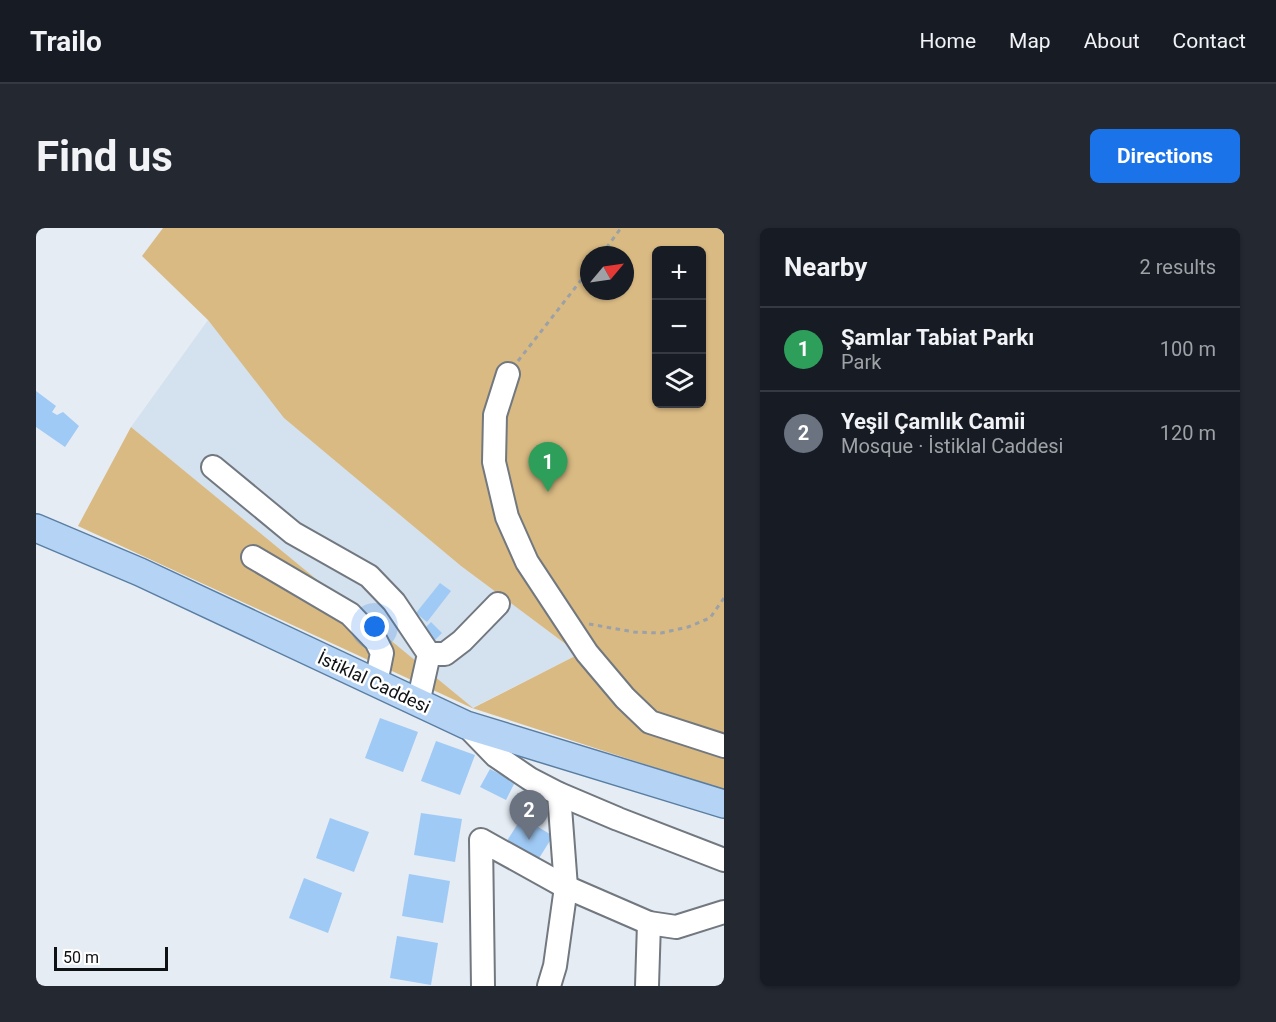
<!DOCTYPE html>
<meta charset="utf-8">
<style>
body{margin:0;font-family:Roboto,sans-serif;background:#242831;color:#f1f3f6}
.controls{position:absolute;right:18px;top:18px;display:grid;overflow:hidden;border-radius:9px;box-shadow:0 2px 4px #0004}
.controls button{width:54px;height:54px;display:grid;place-items:center;padding:0;border:0;border-bottom:2px solid #363941;background:#171b24;color:#f1f3f6;font:30px sans-serif}
.compass{position:absolute;left:544px;top:18px;width:54px;height:54px;border-radius:50%;background:#171b24;box-shadow:0 2px 4px #0004;rotate:61deg}
.scale{position:absolute;left:18px;bottom:15px;width:114px;box-sizing:border-box;padding-left:6px;border:3px solid #0f1214;border-top:0;font-size:16px;line-height:21px;white-space:nowrap;color:#0f1214;-webkit-text-stroke:4px #fff;paint-order:stroke}
.you{position:absolute;left:339px;top:399px;width:21px;height:21px;margin:-15px;border:4px solid #fff;border-radius:50%;background:#1a73e8;box-shadow:0 0 0 9px #1a73e833}
.badge{display:grid;place-items:center;width:39px;height:39px;border-radius:50%;background:#1a73e8;color:#fff;font-size:20px;font-weight:700}
.pin{position:absolute;translate:-50% -50px;filter:drop-shadow(0 2px 3px #0008)}
.pin::after{content:'';position:absolute;top:32px;width:21px;height:18px;background:inherit;clip-path:polygon(0 0,100% 0,50% 100%)}
.list{margin:0;padding:0;list-style:none}
h2{display:flex;justify-content:space-between;align-items:center;height:78px;margin:0;padding:0 24px;font-size:26px}
h2 small{font-size:20px;font-weight:400;color:#9ea1a6}
.list li{display:grid;grid-template-columns:39px 1fr auto;gap:18px;align-items:center;box-sizing:border-box;height:84px;padding:0 24px;border-top:2px solid #363941}
.list b{display:block;font-size:22px;white-space:nowrap}
.list p{margin:0;font-size:20px;white-space:nowrap;color:#9ea1a6}
.list em{font-size:20px;font-style:normal;color:#9ea1a6}
.icon{flex:none;width:33px;height:33px;fill:none;stroke:currentColor;stroke-width:2;stroke-linecap:round;stroke-linejoin:round}
.map{position:relative;flex:none;width:688px;height:758px;overflow:hidden;border-radius:9px}
header{display:flex;align-items:center;gap:36px;box-sizing:border-box;height:84px;padding:0 30px;background:#171b24;border-bottom:2px solid #363941}
header strong{font-size:28px}
nav{display:flex;gap:33px;margin-inline-start:auto;font-size:21px}
.intro{display:flex;align-items:center;justify-content:space-between;box-sizing:border-box;height:144px;padding:0 36px}
h1{margin:0;font-size:42px}
.button{padding:15px 27px;border-radius:9px;background:#1a73e8;color:#fff;font-size:21px;font-weight:700}
main{display:flex;gap:36px;padding:0 36px}
aside{flex:1;background:#171b24;border-radius:9px;box-shadow:0 2px 4px #0004}
.map>svg:first-child{display:block}
</style>
<header>
<strong>Trailo</strong>
<nav><a>Home</a><a>Map</a><a>About</a><a>Contact</a></nav>
</header>
<div class="intro"><h1>Find us</h1><a class="button">Directions</a></div>
<main>
<div class="map">
<svg width="688" height="758" viewBox="0 0 688 758">
<rect width="100%" height="100%" fill="#e5ecf4"/>
<polygon fill="#d4e1ee" points="172,92 249,190 425,338 543,426 436,480 95,199"/>
<path fill="#d9ba83" fill-rule="evenodd" d="M 127,0 L 688,0 L 688,562 L 436,480 L 42,298 L 95,199 L 437,480 L 543,426 L 425,338 L 248,190 L 172,92 L 106,28 ZM 620,22 L 666,22 L 666,176 L 620,176 ZM 553,27 L 589,27 L 589,63 L 553,63 Z"/>
<g fill="#9fcaf5">
<polygon points="0,163 20,178 16,184 21,187 27,184 43,198 29,219 0,199"/>
<polygon points="404,355 415,363 391,394 380,385"/>
<polygon points="395,394 406,405 399,412 388,401"/>
<polygon points="344,490 382,504 367,544 329,530"/>
<polygon points="400,513 439,527 424,567 385,553"/>
<polygon points="454,541 479,554 470,572 444,559"/>
<polygon points="385,585 426,591 419,634 378,627"/>
<polygon points="486,589 517,608 500,635 469,616"/>
<polygon points="294,590 333,604 318,644 280,630"/>
<polygon points="373,646 414,653 407,695 366,688"/>
<polygon points="268,650 306,665 292,705 253,690"/>
<polygon points="361,708 402,715 395,757 354,750"/>
</g>
<g fill="none" stroke-linecap="round" stroke-linejoin="round">
<defs>
<g id="minor">
<polyline points="472,146 459,187 458,234 471,289 491,334 551,425 589,470 614,494 688,518"/>
<polyline points="177,239 257,305 333,348 358,374 393,426 382,475"/>
<polyline points="217,329 314,386 340,413 346,425 340,455"/>
<polyline points="393,426 409,426 426,413 462,376"/>
<polyline points="430,497 460,528 494,551 523,566 582,591 688,632"/>
<polyline points="447,758 445,612 530,659 613,695 640,699 688,684"/>
<polyline points="513,758 519,738 530,659 523,566"/>
<polyline points="611,758 613,695"/>
</g>
<polyline id="major" points="0,300 104,344 430,497 688,576"/>
</defs>
<use href="#minor" stroke="#72787f" stroke-width="26"/>
<use href="#major" stroke="#5a7ea2" stroke-width="30"/>
<g stroke="#9ba1a6" stroke-width="3" stroke-dasharray="4.5 4.5" stroke-linecap="butt">
<polyline points="565,27 585,0"/>
<polyline points="482,133 553,42"/>
<polyline points="553,396 598,404 625,405 652,399 674,390 688,370"/>
</g>
<use href="#minor" stroke="#fff" stroke-width="22"/>
<use href="#major" stroke="#b5d4f5" stroke-width="27"/>
</g>
<g text-anchor="middle" dominant-baseline="central" stroke-width="5" stroke-linejoin="round" paint-order="stroke">
<g font-size="18" fill="#0f1214" stroke="#fff">
<text transform="translate(338 454) rotate(25)">İstiklal Caddesi</text>
</g>
</g>
</svg>
<div class="controls">
<button>+</button>
<button>−</button>
<button><svg class="icon" aria-label="layers" viewBox="0 0 24 24"><path d="M12 4l9 5-9 5-9-5zM3 14l9 5 9-5"/></svg></button>
</div>
<svg class="compass" viewBox="-18 -18 36 36"><path d="M0-13l5 13h-10z" fill="#e53935"/><path d="M0 13l5-13h-10z" fill="#9ea1a6"/></svg>
<div class="scale">50 m</div>
<div class="you"></div>
<div class="pin badge" style="left:512px;top:264px;background:#2e9e5b">1</div>
<div class="pin badge" style="left:493px;top:612px;background:#6b7280">2</div>
</div>
<aside>
<h2>Nearby<small>2 results</small></h2>
<ul class="list">
<li><span class="badge" style="background:#2e9e5b">1</span><div><b>Şamlar Tabiat Parkı</b><p>Park</p></div><em>100 m</em></li>
<li><span class="badge" style="background:#6b7280">2</span><div><b>Yeşil Çamlık Camii</b><p>Mosque · İstiklal Caddesi</p></div><em>120 m</em></li>
</ul>
</aside>
</main>
